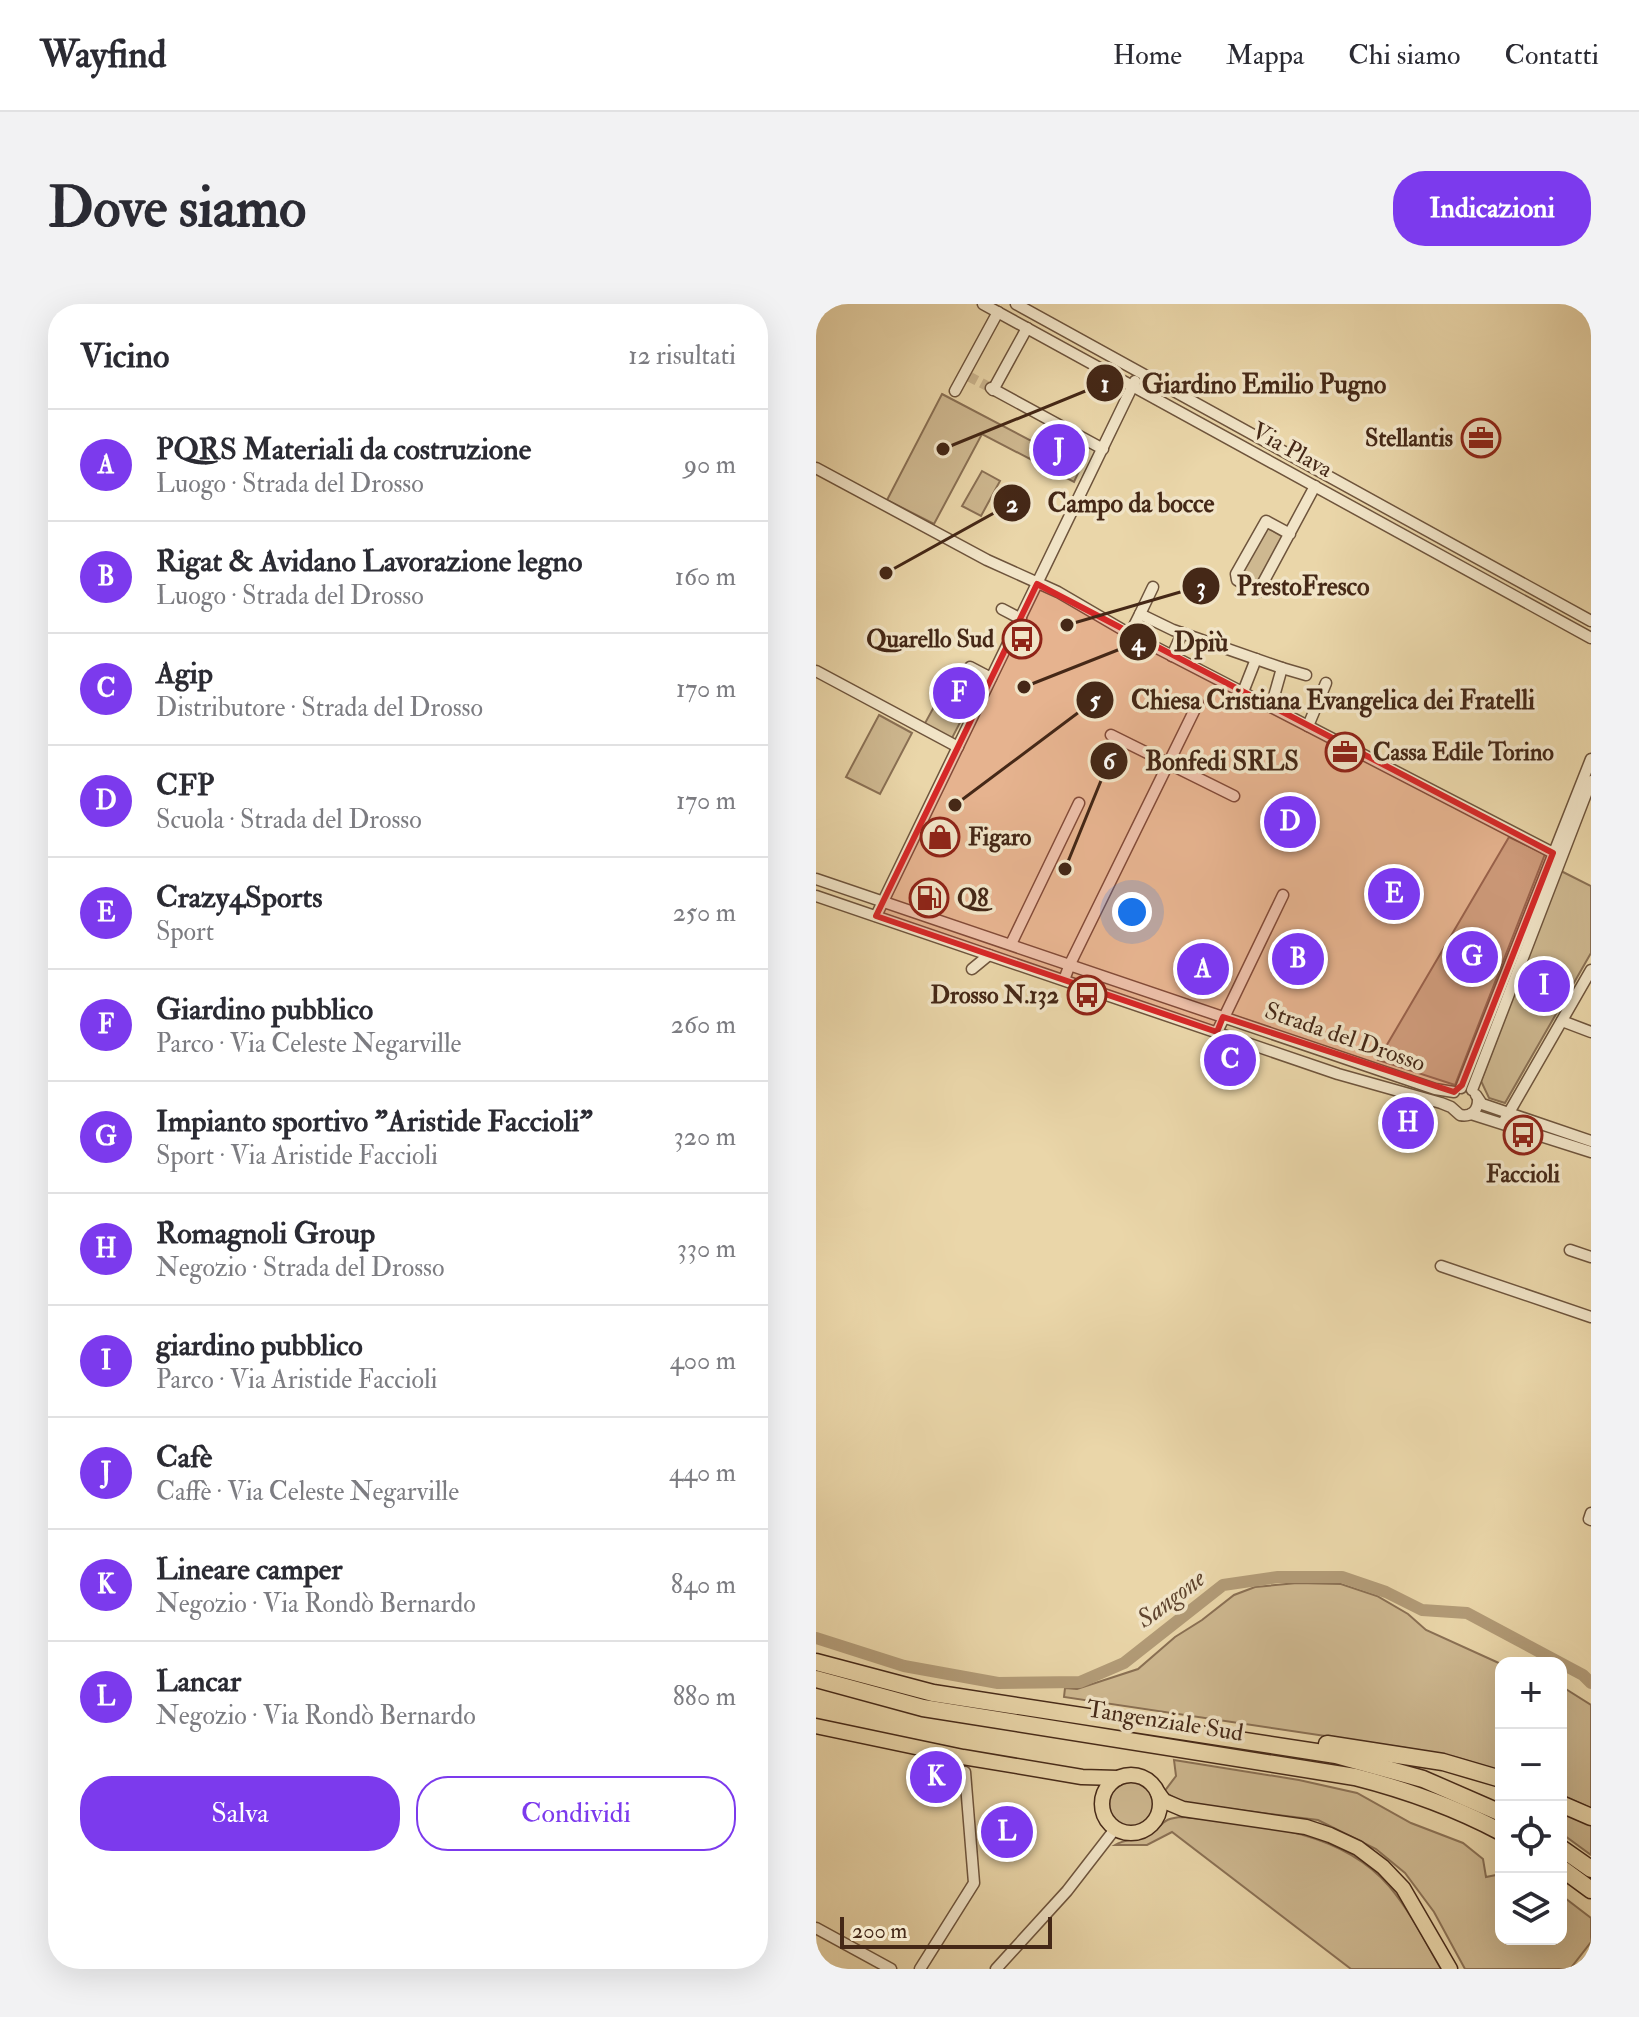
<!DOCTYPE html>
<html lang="it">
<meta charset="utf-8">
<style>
body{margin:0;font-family:"IM FELL Double Pica",serif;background:#f2f2f3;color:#2b2b33}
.controls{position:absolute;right:24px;bottom:24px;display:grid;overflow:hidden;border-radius:16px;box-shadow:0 8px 32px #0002}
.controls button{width:72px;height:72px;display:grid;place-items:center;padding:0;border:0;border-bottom:2px solid #e1e1e2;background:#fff;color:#2b2b33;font:40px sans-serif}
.scale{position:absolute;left:24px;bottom:20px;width:212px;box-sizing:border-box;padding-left:8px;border:4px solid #452817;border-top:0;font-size:22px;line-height:28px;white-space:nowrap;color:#452817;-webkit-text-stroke:6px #f1e4c7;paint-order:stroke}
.you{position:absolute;left:316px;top:608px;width:28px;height:28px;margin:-20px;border:6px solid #fff;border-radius:50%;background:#1a73e8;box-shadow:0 0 0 12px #1a73e833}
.badge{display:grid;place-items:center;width:52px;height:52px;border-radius:50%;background:#7c3aed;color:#fff;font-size:26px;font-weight:700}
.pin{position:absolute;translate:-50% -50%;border:4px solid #fff;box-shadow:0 2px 8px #0006}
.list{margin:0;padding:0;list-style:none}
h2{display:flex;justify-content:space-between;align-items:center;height:104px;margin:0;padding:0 32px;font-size:34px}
h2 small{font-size:26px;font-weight:400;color:#7c7c81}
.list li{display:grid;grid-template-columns:52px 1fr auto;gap:24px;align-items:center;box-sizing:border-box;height:112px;padding:0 32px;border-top:2px solid #e1e1e2}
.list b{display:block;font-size:30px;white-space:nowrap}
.list p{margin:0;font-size:26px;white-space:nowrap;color:#7c7c81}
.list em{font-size:26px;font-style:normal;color:#7c7c81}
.actions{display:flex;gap:16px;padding:24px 32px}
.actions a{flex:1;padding:18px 0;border:2px solid #7c3aed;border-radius:32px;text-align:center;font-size:28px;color:#7c3aed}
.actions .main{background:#7c3aed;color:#fff}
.icon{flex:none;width:44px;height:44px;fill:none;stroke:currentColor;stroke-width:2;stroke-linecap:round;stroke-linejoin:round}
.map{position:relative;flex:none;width:775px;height:1665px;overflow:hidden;border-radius:32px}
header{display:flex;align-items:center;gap:48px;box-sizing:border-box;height:112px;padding:0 40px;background:#fff;border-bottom:2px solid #e1e1e2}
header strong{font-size:38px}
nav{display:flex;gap:44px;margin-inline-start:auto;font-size:28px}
.intro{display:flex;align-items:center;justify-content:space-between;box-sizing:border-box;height:192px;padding:0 48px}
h1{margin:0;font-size:56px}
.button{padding:20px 36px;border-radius:32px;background:#7c3aed;color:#fff;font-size:28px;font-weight:700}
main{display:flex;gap:48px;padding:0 48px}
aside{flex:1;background:#fff;border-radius:32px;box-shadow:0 8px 32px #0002}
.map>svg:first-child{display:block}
</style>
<header>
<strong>Wayfind</strong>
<nav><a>Home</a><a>Mappa</a><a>Chi siamo</a><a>Contatti</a></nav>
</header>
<div class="intro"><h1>Dove siamo</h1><a class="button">Indicazioni</a></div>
<main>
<aside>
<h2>Vicino<small>12 risultati</small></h2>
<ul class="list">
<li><span class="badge">A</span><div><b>PQRS Materiali da costruzione</b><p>Luogo · Strada del Drosso</p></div><em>90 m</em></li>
<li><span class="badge">B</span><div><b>Rigat &amp; Avidano Lavorazione legno</b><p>Luogo · Strada del Drosso</p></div><em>160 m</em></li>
<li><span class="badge">C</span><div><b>Agip</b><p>Distributore · Strada del Drosso</p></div><em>170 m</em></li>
<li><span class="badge">D</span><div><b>CFP</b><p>Scuola · Strada del Drosso</p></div><em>170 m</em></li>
<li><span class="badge">E</span><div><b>Crazy4Sports</b><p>Sport</p></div><em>250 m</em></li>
<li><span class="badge">F</span><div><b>Giardino pubblico</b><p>Parco · Via Celeste Negarville</p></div><em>260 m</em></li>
<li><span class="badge">G</span><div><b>Impianto sportivo &quot;Aristide Faccioli&quot;</b><p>Sport · Via Aristide Faccioli</p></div><em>320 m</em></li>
<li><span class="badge">H</span><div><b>Romagnoli Group</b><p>Negozio · Strada del Drosso</p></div><em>330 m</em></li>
<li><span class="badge">I</span><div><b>giardino pubblico</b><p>Parco · Via Aristide Faccioli</p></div><em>400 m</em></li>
<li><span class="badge">J</span><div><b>Cafè</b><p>Caffè · Via Celeste Negarville</p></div><em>440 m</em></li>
<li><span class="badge">K</span><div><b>Lineare camper</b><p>Negozio · Via Rondò Bernardo</p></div><em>840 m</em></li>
<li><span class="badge">L</span><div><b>Lancar</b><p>Negozio · Via Rondò Bernardo</p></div><em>880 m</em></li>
</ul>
<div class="actions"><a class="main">Salva</a><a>Condividi</a></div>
</aside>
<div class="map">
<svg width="775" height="1665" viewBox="0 0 775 1665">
<rect width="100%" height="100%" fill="#ead6a9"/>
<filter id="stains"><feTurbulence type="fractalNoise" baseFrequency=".0025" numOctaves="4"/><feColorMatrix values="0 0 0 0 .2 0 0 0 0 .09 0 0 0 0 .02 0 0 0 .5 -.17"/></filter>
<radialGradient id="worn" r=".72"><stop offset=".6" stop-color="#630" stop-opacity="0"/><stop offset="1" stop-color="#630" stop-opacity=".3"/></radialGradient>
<g fill="#ceb890" stroke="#8a7054" stroke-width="2">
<polygon points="126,90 265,163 258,178 166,130 118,220 71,196"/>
<polygon points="166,167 184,177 165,212 146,202"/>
<polygon points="450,223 467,233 439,282 422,272"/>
<polygon points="137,368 163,382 135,436 108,421"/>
<polygon points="63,411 96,429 64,490 30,473"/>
<polygon points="693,533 729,550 639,781 562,756"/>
<polygon points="745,567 775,582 775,649 689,799 673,794 665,777"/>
<polygon points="481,1279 525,1280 561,1292 592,1310 610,1326 685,1360 685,1467 639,1453 590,1444 248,1393 249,1384 261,1385 322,1365 359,1333 386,1316 418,1291 439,1283"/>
<polygon points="745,1382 775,1401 775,1504 745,1491"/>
<polygon points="358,1456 483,1476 541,1489 595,1519 647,1539 667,1555 670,1573 685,1570 685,1635 745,1635 745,1591 775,1614 775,1638 754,1665 649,1665 618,1608 589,1569 560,1545 502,1516 368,1499 348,1488 360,1472"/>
<circle cx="314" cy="1501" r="24"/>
<polygon points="745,1504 775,1518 775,1551 745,1529"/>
<path d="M 367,1513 C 437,1520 523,1524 573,1582 C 594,1607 609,1637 625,1665 L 535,1665 L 356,1528 L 331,1541 L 299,1541 C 309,1535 321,1536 332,1531 C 349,1521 344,1514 367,1513 Z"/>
</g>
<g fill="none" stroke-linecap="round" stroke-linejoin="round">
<polyline stroke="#b29b77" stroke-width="12" points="0,1334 88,1362 182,1379 264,1378 308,1359 407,1281 462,1273 526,1273 570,1288 606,1306 651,1309 767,1371 775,1379"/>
<polyline stroke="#c9b38c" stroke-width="10" stroke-dasharray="10 5" stroke-linecap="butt" points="152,72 175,84"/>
<defs>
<g id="minor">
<polyline points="167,0 775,334"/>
<polyline points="200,0 775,317"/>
<polyline points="175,84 287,145"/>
<polyline points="177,86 211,24"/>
<polyline points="139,87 182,8"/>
<polyline points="0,164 171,256 242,288 314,330 745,553"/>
<polyline points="474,230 450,217 420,270 421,276 442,288 499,182"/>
<polyline points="186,305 205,315"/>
<polyline points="324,310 337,283"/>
<polyline points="314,330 324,310 357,326 466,364 455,403"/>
<polyline points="356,352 366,329"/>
<polyline points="154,363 175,374"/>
<polyline points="466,364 490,371"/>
<polyline points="0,367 142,443"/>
<polyline points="427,388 440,355"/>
<polyline points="492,422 510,379"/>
<polyline points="295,431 418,492"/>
<polyline points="0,575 619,785 638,788"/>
<path d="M 0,592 L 522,770 L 625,799 L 635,803 L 644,811 C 655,813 662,807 662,796"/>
<polyline points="60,612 319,77"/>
<polyline points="195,640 263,499"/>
<polyline points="156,665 173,651"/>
<polyline points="248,676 254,660 382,399"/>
<polyline points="746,717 775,728"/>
<polyline points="401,728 467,591"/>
<polyline points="645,784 775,455"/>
<polyline points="656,786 775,477"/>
<polyline points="660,791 666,800 672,802 775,837"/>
<polyline points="655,810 775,848"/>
<polyline points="687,819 775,666"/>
<polyline points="754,946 775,953"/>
<polyline points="625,962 775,1013"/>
<polyline points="775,1209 773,1215 775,1216"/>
<polyline points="0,1624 75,1665"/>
<polyline points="104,1665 158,1579 149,1468"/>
<polyline points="180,1665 251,1587 299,1525"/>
</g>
<g id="major">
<polyline points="0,1422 147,1453 266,1473 302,1474"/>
<circle cx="315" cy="1500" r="29"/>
<polyline points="342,1489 348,1497 367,1505 490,1523 514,1531 542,1544 567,1563 587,1584 634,1665"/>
<polyline points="769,1665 775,1658"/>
</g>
<g id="highway">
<polyline points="0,1358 117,1389 520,1451 607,1475 685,1509"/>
<path d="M 0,1375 L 107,1404 L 539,1473 C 590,1486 638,1503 685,1528"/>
<polyline points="511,1440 627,1458 685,1475"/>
<polyline points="745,1500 775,1513"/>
<polyline points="745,1544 775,1565"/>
<polyline points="745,1564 775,1586"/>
</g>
</defs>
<use href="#minor" stroke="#6e543c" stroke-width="13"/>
<use href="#major" stroke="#452817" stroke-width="17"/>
<use href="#highway" stroke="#452817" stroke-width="19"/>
<use href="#minor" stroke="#f1e4c7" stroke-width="10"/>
<use href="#major" stroke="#ead6a9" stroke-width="14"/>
<use href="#highway" stroke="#ead6a9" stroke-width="16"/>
</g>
<path fill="#d62828" fill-opacity="0.2" stroke="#d62828" stroke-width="6" stroke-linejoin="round" d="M 221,280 L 737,549 L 646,781 L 638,788 L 407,713 L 401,728 L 60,612 Z"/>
<defs>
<symbol id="office-ring" viewBox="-11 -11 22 22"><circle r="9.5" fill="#f1e4c7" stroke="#8f2418" stroke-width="1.5"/><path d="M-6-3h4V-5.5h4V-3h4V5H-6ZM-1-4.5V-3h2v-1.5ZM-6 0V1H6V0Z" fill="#8f2418"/></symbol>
<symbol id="bus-ring" viewBox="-11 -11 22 22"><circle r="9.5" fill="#f1e4c7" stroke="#8f2418" stroke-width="1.5"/><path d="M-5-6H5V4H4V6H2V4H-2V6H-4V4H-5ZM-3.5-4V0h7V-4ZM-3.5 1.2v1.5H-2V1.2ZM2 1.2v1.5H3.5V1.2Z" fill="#8f2418"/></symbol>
<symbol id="shop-ring" viewBox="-11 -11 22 22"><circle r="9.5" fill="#f1e4c7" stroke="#8f2418" stroke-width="1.5"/><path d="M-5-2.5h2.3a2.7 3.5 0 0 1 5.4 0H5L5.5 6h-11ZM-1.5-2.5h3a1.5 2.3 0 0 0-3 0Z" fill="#8f2418"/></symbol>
<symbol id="fuel-ring" viewBox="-11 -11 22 22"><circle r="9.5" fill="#f1e4c7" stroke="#8f2418" stroke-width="1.5"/><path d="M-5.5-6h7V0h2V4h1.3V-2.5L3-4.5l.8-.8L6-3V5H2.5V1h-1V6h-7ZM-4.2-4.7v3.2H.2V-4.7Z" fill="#8f2418"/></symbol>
</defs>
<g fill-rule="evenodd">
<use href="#office-ring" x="643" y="112" width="44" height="44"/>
<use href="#bus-ring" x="184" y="313" width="44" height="44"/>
<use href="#office-ring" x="507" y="426" width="44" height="44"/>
<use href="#shop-ring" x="102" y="511" width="44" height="44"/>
<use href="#fuel-ring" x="91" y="572" width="44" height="44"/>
<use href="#bus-ring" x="249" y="669" width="44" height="44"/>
<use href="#bus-ring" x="685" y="809" width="44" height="44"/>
</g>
<g text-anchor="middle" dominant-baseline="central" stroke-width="7" stroke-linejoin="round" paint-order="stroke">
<g font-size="24" font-weight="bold" fill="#452817" stroke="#f1e4c7" text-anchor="end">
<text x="637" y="134">Stellantis</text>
<text x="178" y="335">Quarello Sud</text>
<text x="557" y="448" text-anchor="start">Cassa Edile Torino</text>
<text x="152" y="533" text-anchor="start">Figaro</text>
<text x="141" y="594" text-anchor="start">Q8</text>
<text x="243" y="691">Drosso N.132</text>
<text x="707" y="870" text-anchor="middle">Faccioli</text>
</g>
<g font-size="24" fill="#452817" stroke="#f1e4c7">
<text transform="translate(476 146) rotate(29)">Via Plava</text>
<text transform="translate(529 733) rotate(19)">Strada del Drosso</text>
<text transform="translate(349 1417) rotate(9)">Tangenziale Sud</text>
</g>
<g font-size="26" font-style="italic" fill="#60452f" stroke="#f1e4c7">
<text transform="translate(355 1295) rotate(-37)">Sangone</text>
</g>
</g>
<path fill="none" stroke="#452817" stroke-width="3" d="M127 145L289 79M70 269L196 199M251 321L385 282M208 383L322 338M139 501L279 396M249 565L293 457"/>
<g fill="#452817" stroke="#f1e4c7" stroke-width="3">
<circle cx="127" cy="145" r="8"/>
<circle cx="70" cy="269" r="8"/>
<circle cx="251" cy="321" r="8"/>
<circle cx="208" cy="383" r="8"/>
<circle cx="139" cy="501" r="8"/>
<circle cx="249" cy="565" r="8"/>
<circle cx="289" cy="79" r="20"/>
<circle cx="196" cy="199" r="20"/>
<circle cx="385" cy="282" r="20"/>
<circle cx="322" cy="338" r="20"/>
<circle cx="279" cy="396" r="20"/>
<circle cx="293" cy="457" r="20"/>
</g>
<g font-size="24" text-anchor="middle" font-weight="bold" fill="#fff">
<text x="289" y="88">1</text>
<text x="196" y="208">2</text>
<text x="385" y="291">3</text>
<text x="322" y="346">4</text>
<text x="279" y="404">5</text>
<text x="293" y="465">6</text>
</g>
<g font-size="26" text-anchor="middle" font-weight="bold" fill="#452817" stroke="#f1e4c7" stroke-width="7" stroke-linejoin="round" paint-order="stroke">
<text x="448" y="89">Giardino Emilio Pugno</text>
<text x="315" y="208">Campo da bocce</text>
<text x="487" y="291">PrestoFresco</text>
<text x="385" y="347">Dpiù</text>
<text x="517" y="405">Chiesa Cristiana Evangelica dei Fratelli</text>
<text x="406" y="466">Bonfedi SRLS</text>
</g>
<rect width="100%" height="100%" filter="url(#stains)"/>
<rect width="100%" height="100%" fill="url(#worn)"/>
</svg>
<div class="controls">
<button>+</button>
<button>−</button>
<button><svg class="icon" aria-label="locate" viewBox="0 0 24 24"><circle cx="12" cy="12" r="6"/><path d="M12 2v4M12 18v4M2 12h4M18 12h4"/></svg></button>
<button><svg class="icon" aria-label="layers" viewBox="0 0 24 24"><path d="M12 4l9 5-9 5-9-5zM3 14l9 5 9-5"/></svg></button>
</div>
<div class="scale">200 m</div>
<div class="you"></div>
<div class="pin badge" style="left:387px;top:665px">A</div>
<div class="pin badge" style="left:482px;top:655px">B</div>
<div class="pin badge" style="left:414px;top:756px">C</div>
<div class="pin badge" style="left:474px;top:518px">D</div>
<div class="pin badge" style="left:578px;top:590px">E</div>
<div class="pin badge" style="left:143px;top:389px">F</div>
<div class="pin badge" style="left:656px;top:653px">G</div>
<div class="pin badge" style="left:592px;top:819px">H</div>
<div class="pin badge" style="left:728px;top:682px">I</div>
<div class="pin badge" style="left:243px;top:146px">J</div>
<div class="pin badge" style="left:120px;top:1473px">K</div>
<div class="pin badge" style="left:191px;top:1528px">L</div>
</div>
</main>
